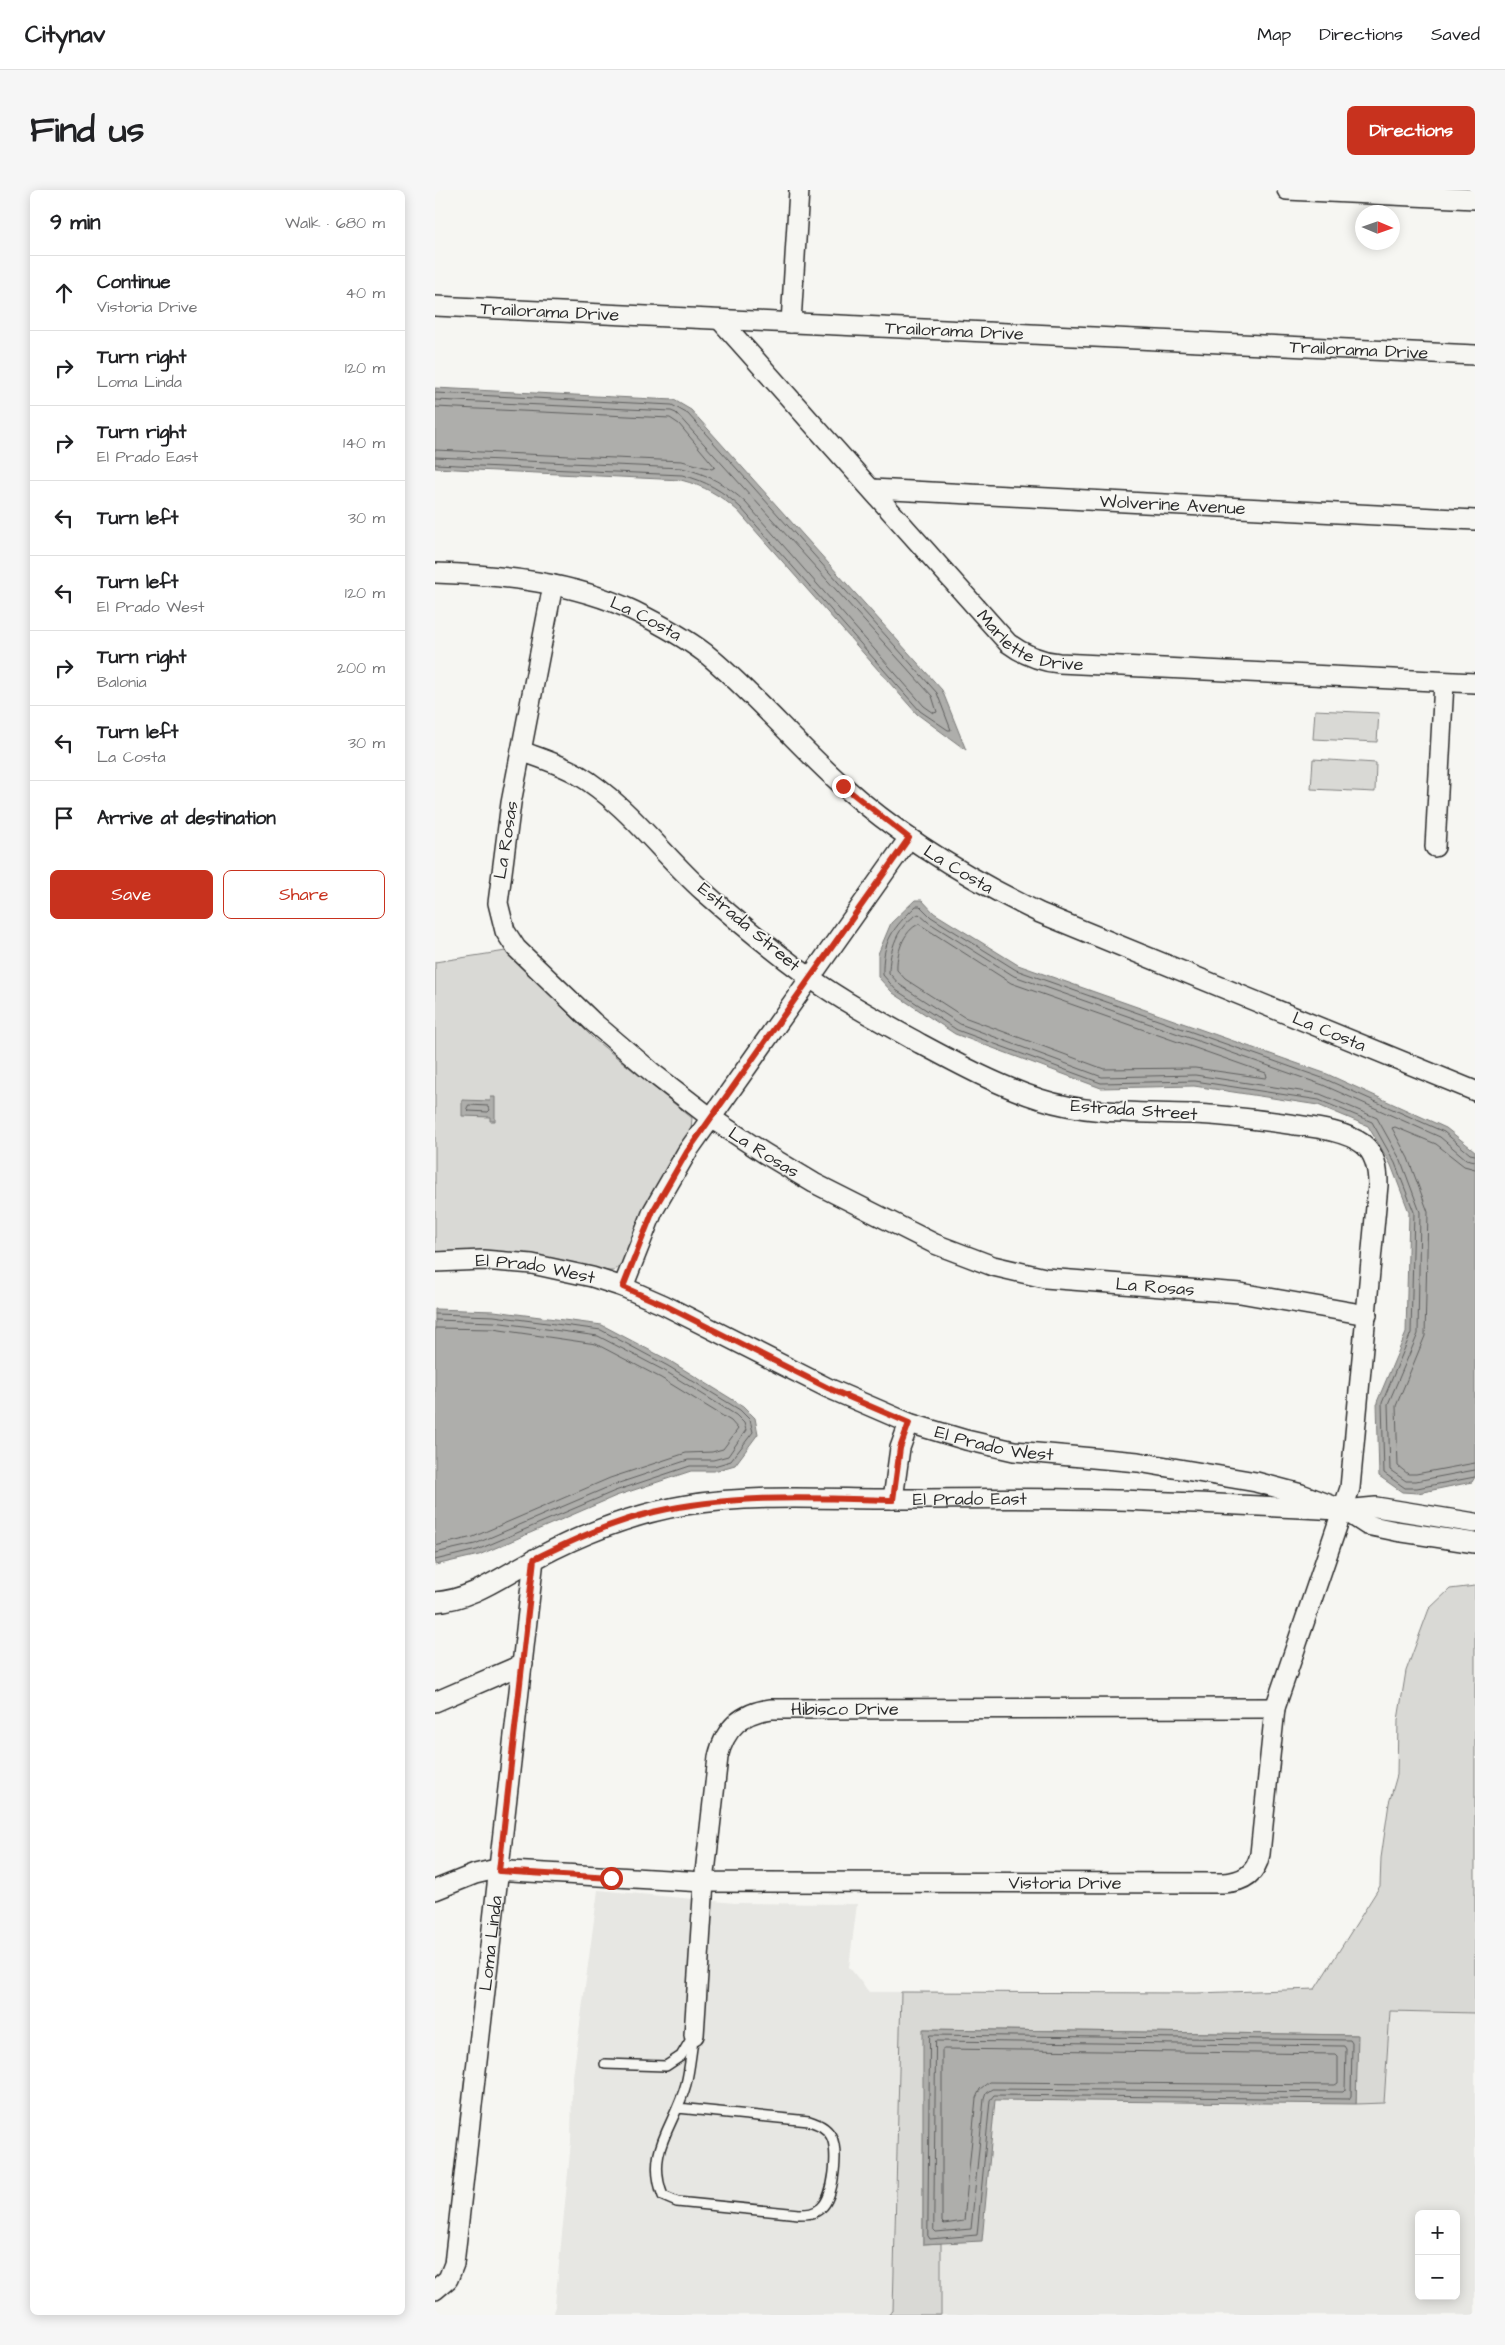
<!DOCTYPE html>
<meta charset="utf-8">
<style>
body{margin:0;font-family:"Architects Daughter",sans-serif;background:#f6f6f6;color:#202124}
.controls{position:absolute;right:15px;bottom:15px;display:grid;overflow:hidden;border-radius:8px;box-shadow:0 2px 12px #0003}
.controls button{width:45px;height:45px;display:grid;place-items:center;padding:0;border:0;border-bottom:1px solid #e0e0e0;background:#fff;color:#202124;font:25px sans-serif}
.compass{position:absolute;left:920px;top:15px;width:45px;height:45px;border-radius:50%;background:#fff;box-shadow:0 2px 12px #0003;rotate:92deg}
.stop{position:absolute;width:15px;height:15px;margin:-11px;border:4px solid #c8321e;border-radius:50%;background:#fff}
.stop.end{background:#c8321e;border-color:#fff;box-shadow:0 1px 5px #0008}
.list{margin:0;padding:0;list-style:none}
h2{display:flex;justify-content:space-between;align-items:center;height:65px;margin:0;padding:0 20px;font-size:21px}
h2 small{font-size:16px;font-weight:400;color:#757577}
.list li{display:grid;grid-template-columns:32px 1fr auto;gap:15px;align-items:center;box-sizing:border-box;height:75px;padding:0 20px;border-top:1px solid #e0e0e0}
.list b{display:block;font-size:19px;white-space:nowrap}
.list p{margin:0;font-size:16px;white-space:nowrap;color:#757577}
.list em{font-size:16px;font-style:normal;color:#757577}
.actions{display:flex;gap:10px;padding:15px 20px}
.actions a{flex:1;padding:11px 0;border:1px solid #c8321e;border-radius:8px;text-align:center;font-size:18px;color:#c8321e}
.actions .main{background:#c8321e;color:#fff}
.icon{flex:none;width:28px;height:28px;fill:none;stroke:currentColor;stroke-width:2;stroke-linecap:round;stroke-linejoin:round}
.map{position:relative;flex:none;width:1040px;height:2125px;overflow:hidden;border-radius:8px}
header{display:flex;align-items:center;gap:30px;box-sizing:border-box;height:70px;padding:0 25px;background:#fff;border-bottom:1px solid #e0e0e0}
header strong{font-size:24px}
nav{display:flex;gap:28px;margin-inline-start:auto;font-size:18px}
.intro{display:flex;align-items:center;justify-content:space-between;box-sizing:border-box;height:120px;padding:0 30px}
h1{margin:0;font-size:35px}
.button{padding:12px 22px;border-radius:8px;background:#c8321e;color:#fff;font-size:18px;font-weight:700}
main{display:flex;gap:30px;padding:0 30px}
aside{flex:1;background:#fff;border-radius:8px;box-shadow:0 2px 12px #0003}
.map>svg:first-child{display:block}
</style>
<header>
<strong>Citynav</strong>
<nav><a>Map</a><a>Directions</a><a>Saved</a></nav>
</header>
<div class="intro"><h1>Find us</h1><a class="button">Directions</a></div>
<main>
<aside>
<h2>9 min<small>Walk · 680 m</small></h2>
<ul class="list">
<li><svg class="icon" aria-label="ahead" viewBox="0 0 24 24"><path d="M12 20V5M6 11l6-6 6 6"/></svg><div><b>Continue</b><p>Vistoria Drive</p></div><em>40 m</em></li>
<li><svg class="icon" aria-label="right" viewBox="0 0 24 24"><path d="M7 20v-9h11M14 6l5 5-5 5"/></svg><div><b>Turn right</b><p>Loma Linda</p></div><em>120 m</em></li>
<li><svg class="icon" aria-label="right" viewBox="0 0 24 24"><path d="M7 20v-9h11M14 6l5 5-5 5"/></svg><div><b>Turn right</b><p>El Prado East</p></div><em>140 m</em></li>
<li><svg class="icon" aria-label="left" viewBox="0 0 24 24"><path d="M17 20v-9H6M10 6l-5 5 5 5"/></svg><div><b>Turn left</b></div><em>30 m</em></li>
<li><svg class="icon" aria-label="left" viewBox="0 0 24 24"><path d="M17 20v-9H6M10 6l-5 5 5 5"/></svg><div><b>Turn left</b><p>El Prado West</p></div><em>120 m</em></li>
<li><svg class="icon" aria-label="right" viewBox="0 0 24 24"><path d="M7 20v-9h11M14 6l5 5-5 5"/></svg><div><b>Turn right</b><p>Balonia</p></div><em>200 m</em></li>
<li><svg class="icon" aria-label="left" viewBox="0 0 24 24"><path d="M17 20v-9H6M10 6l-5 5 5 5"/></svg><div><b>Turn left</b><p>La Costa</p></div><em>30 m</em></li>
<li><svg class="icon" aria-label="arrive" viewBox="0 0 24 24"><path d="M6 21V4h12l-3 4 3 4H6"/></svg><div><b>Arrive at destination</b></div></li>
</ul>
<div class="actions"><a class="main">Save</a><a>Share</a></div>
</aside>
<div class="map">
<svg width="1040" height="2125" viewBox="0 0 1040 2125">
<rect width="100%" height="100%" fill="#f6f6f2"/>
<filter id="ink" filterUnits="userSpaceOnUse"><feTurbulence type="fractalNoise" baseFrequency=".02" numOctaves="2"/><feDisplacementMap in="SourceGraphic" scale="10" xChannelSelector="R" yChannelSelector="G"/><feConvolveMatrix kernelMatrix="1 2 1 2 8 2 1 2 1" color-interpolation-filters="sRGB"/></filter>
<g filter="url(#ink)">
<g fill="#e7e7e3" fill-rule="evenodd">
<polygon points="163,1700 300,1713 422,1714 414,1777 434,1802 466,1802 458,2121 453,2125 119,2125 136,1952 137,1894"/>
<path d="M 955,1821 L 1040,1823 L 1040,2125 L 506,2125 L 506,2053 L 547,2051 L 560,1910 L 949,1913 ZM 984,2024 L 1021,2024 L 1021,2106 L 984,2106 Z"/>
</g>
<g fill="#d9d9d5" stroke="#828280">
<polygon points="880,520 944,523 942,552 878,549"/>
<polygon points="878,569 941,573 940,602 876,599"/>
<polygon points="71,761 159,849 257,928 256,939 214,1010 186,1075 179,1081 173,1081 101,1067 0,1066 0,772"/>
<polygon points="1040,1396 1040,1823 955,1821 949,1913 921,1914 922,1845 489,1839 488,2054 506,2053 506,2125 453,2125 458,2121 466,1802 762,1803 880,1799 945,1696 946,1668 954,1613 962,1585 963,1530 971,1481 994,1419 1015,1399"/>
</g>
<g fill="#aeaeab" stroke="#7a7a78">
<path d="M 0,198 L 239,210 L 256,220 L 507,500 L 531,560 L 482,524 L 303,321 C 285,305 269,296 246,290 L 0,278 Z"/>
<polygon points="480,710 487,710 499,723 583,775 892,884 1011,938 1040,961 1040,1287 1037,1292 983,1303 967,1302 944,1286 942,1212 971,1143 974,1022 956,975 933,936 883,915 759,896 666,898 520,844 458,803 443,787 443,764 456,733"/>
<polygon points="56,907 60,907 60,931 55,931 55,927 27,926 27,910 55,911"/>
<polygon points="0,1119 59,1121 167,1135 235,1171 308,1216 320,1228 323,1244 300,1275 279,1281 256,1281 181,1306 44,1365 0,1375"/>
<polygon points="488,1839 923,1845 921,1914 560,1910 547,2051 488,2054"/>
</g>
<g fill="none" stroke-linecap="round" stroke-linejoin="round">
<g stroke="#5f5f5e" stroke-width="1">
<path d="M 0,203 L 237,215 L 253,224 L 502,503 L 516,540 L 513,540 L 485,521 L 306,318 C 288,301 271,291 247,285 L 0,274"/>
<path d="M 0,210 L 236,221 L 241,223 L 497,506 L 502,522 L 499,523 L 489,516 L 311,313 C 292,295 273,284 247,278 L 0,267"/>
<polyline points="0,217 235,228 244,234 280,277 277,279 247,271 0,260"/>
<path d="M 484,734 L 576,793 L 831,883 L 832,887 L 830,888 L 760,878 L 669,879 L 529,827 L 470,789 L 462,780 C 461,765 468,740 484,734 Z"/>
<polygon points="34,915 53,916 55,920 53,922 34,921 32,919"/>
<path d="M 1040,965 L 1035,964 L 1009,942 L 890,889 L 581,780 L 496,727 L 485,716 L 481,716 C 458,738 447,751 448,785 L 461,800 L 522,840 L 666,893 L 760,891 L 884,910 L 937,932 L 960,973 L 979,1022 L 976,1143 L 947,1213 L 949,1283 L 970,1298 L 982,1298 L 1040,1287"/>
<path d="M 1040,971 L 1031,969 L 1005,947 L 888,895 L 579,786 L 493,732 L 484,724 C 463,733 454,761 454,783 L 465,795 L 525,834 L 667,887 L 760,885 L 885,904 L 942,928 L 966,971 L 985,1022 L 983,1144 L 953,1214 L 955,1280 L 971,1291 L 981,1291 L 1040,1280"/>
<polyline points="1040,979 1029,976 1001,954 960,937 957,938 973,968 993,1022 990,1146 961,1216 963,1276 973,1284 981,1284 1040,1273"/>
<polyline points="0,1124 59,1126 166,1140 233,1176 305,1220 315,1230 318,1242 296,1271 279,1276 255,1276 180,1301 42,1360 0,1370"/>
<polyline points="0,1130 59,1132 163,1146 230,1181 301,1225 309,1233 311,1240 293,1266 278,1270 253,1270 178,1295 40,1354 0,1363"/>
<polyline points="0,1138 58,1139 161,1154 226,1188 296,1231 303,1239 288,1259 277,1262 251,1263 175,1288 38,1347 0,1356"/>
<polygon points="495,1845 915,1850 917,1853 916,1906 914,1909 559,1905 555,1910 542,2045 495,2049 493,2046"/>
<polygon points="501,1851 909,1856 911,1859 910,1900 908,1902 557,1899 551,1903 549,1909 536,2039 501,2042 499,2040"/>
<polygon points="509,1859 901,1864 903,1866 903,1893 900,1895 554,1892 545,1899 541,1908 529,2031 509,2034 507,2032 507,1861"/>
</g>
<defs>
<g id="lane">
<polyline points="170,1874 231,1876 246,1866 256,1849"/>
<path d="M 243,1918 L 374,1931 C 383,1934 391,1937 396,1946 C 404,1960 399,2007 386,2018 C 379,2024 373,2024 364,2024 L 242,2012 L 228,2006 C 210,1960 240,1936 251,1894 C 255,1878 256,1861 259,1845"/>
</g>
<g id="street">
<polyline points="852,0 1040,9"/>
<path id="s1" d="M 0,116 L 1040,165"/>
<path id="s2" d="M 285,130 L 573,453 C 589,465 604,471 624,473 L 1040,493"/>
<polyline points="356,133 364,0"/>
<path id="s3" d="M 437,299 L 1040,330"/>
<path id="s4" d="M 0,383 C 67,385 138,392 199,421 C 223,433 249,447 270,463 C 319,503 359,552 406,594 C 465,647 534,689 605,723 L 1040,901"/>
<path id="s5" d="M 118,395 L 76,613 L 63,713 L 70,741 L 81,758 L 158,832 L 219,884 L 276,928 L 329,963 L 379,993 L 500,1054 L 558,1076 L 610,1088 L 805,1103 L 932,1125"/>
<polyline points="1000,657 1009,492"/>
<path id="s6" d="M 0,1072 L 48,1070 L 97,1074 L 157,1087 L 188,1097 L 229,1115 L 393,1198 L 474,1233 L 531,1250 L 579,1261 L 703,1272 L 821,1292 L 866,1304 L 909,1320 L 932,1335 L 961,1341 L 1040,1353"/>
<polyline points="188,1097 218,1021 252,962 474,648"/>
<polyline points="458,1309 465,1258 474,1233"/>
<path id="s7" d="M 0,1412 C 39,1409 68,1385 102,1368 C 149,1343 198,1324 251,1315 C 321,1304 391,1309 461,1309 C 518,1309 576,1308 634,1309 C 726,1310 817,1316 909,1320 L 941,1317 L 1040,1333"/>
<polyline points="0,1512 88,1474"/>
<path id="s8" d="M 0,1700 L 40,1684 L 57,1680 L 269,1692 L 788,1693 C 808,1692 821,1684 825,1664 L 840,1518 L 915,1298 L 943,995 C 943,980 941,964 928,954 C 910,941 882,938 861,935 C 826,930 791,925 755,924 C 705,922 654,925 605,909 C 564,896 525,875 486,854 C 448,833 409,812 374,787 C 337,760 302,731 268,701 C 226,663 191,613 142,584 C 125,574 105,568 86,561"/>
<path id="s9" d="M 259,1845 L 269,1692 L 283,1567 C 290,1538 306,1523 336,1519 L 840,1518"/>
<path id="s10" d="M 0,2100 L 13,2089 L 19,2074 L 99,1369"/>
</g>
</defs>
<use href="#lane" stroke="#2b2b2b" stroke-width="12"/>
<use href="#street" stroke="#2b2b2b" stroke-width="22"/>
<use href="#lane" stroke="#f6f6f2" stroke-width="9"/>
<use href="#street" stroke="#f6f6f2" stroke-width="19"/>
</g>
</g>
<g fill="none" stroke-linecap="round" stroke-linejoin="round" filter="url(#ink)">
<path stroke="#c8321e" stroke-width="6" d="M 176,1688 L 64,1681 L 99,1369 C 138,1350 177,1332 219,1322 C 297,1304 378,1308 458,1310 L 465,1258 L 474,1233 L 393,1198 L 229,1115 L 188,1097 L 218,1021 L 252,962 L 474,648 L 408,596"/>
</g>
<g text-anchor="middle" dominant-baseline="central" stroke-width="4" stroke-linejoin="round" paint-order="stroke">
<g font-size="18" fill="#2b2b2b" stroke="#f6f6f2">
<text stroke="none"><textPath href="#s1" startOffset="115">Trailorama Drive</textPath></text>
<text stroke="none"><textPath href="#s1" startOffset="520">Trailorama Drive</textPath></text>
<text stroke="none"><textPath href="#s1" startOffset="925">Trailorama Drive</textPath></text>
<text stroke="none"><textPath href="#s3" startOffset="301">Wolverine Avenue</textPath></text>
<text stroke="none"><textPath href="#s4" startOffset="218">La Costa</textPath></text>
<text stroke="none"><textPath href="#s2" startOffset="452">Marlette Drive</textPath></text>
<text transform="translate(71 650) rotate(-81)">La Rosas</text>
<text stroke="none"><textPath href="#s4" startOffset="621">La Costa</textPath></text>
<text transform="translate(314 737) rotate(40)">Estrada Street</text>
<text stroke="none"><textPath href="#s4" startOffset="1026">La Costa</textPath></text>
<text transform="translate(699 920) rotate(4)">Estrada Street</text>
<text stroke="none"><textPath href="#s5" startOffset="694">La Rosas</textPath></text>
<text stroke="none"><textPath href="#s6" startOffset="101">El Prado West</textPath></text>
<text stroke="none"><textPath href="#s5" startOffset="1114">La Rosas</textPath></text>
<text stroke="none"><textPath href="#s6" startOffset="596">El Prado West</textPath></text>
<text stroke="none"><textPath href="#s7" startOffset="555">El Prado East</textPath></text>
<text stroke="none"><textPath href="#s9" startOffset="430">Hibisco Drive</textPath></text>
<text stroke="none"><textPath href="#s8" startOffset="634">Vistoria Drive</textPath></text>
<text stroke="none"><textPath href="#s10" startOffset="356">Loma Linda</textPath></text>
</g>
</g>
</svg>
<div class="controls">
<button>+</button>
<button>−</button>
</div>
<svg class="compass" viewBox="-18 -18 36 36"><path d="M0-13l5 13h-10z" fill="#e53935"/><path d="M0 13l5-13h-10z" fill="#757577"/></svg>
<div class="stop" style="left:176px;top:1688px"></div>
<div class="stop end" style="left:408px;top:596px"></div>
</div>
</main>
